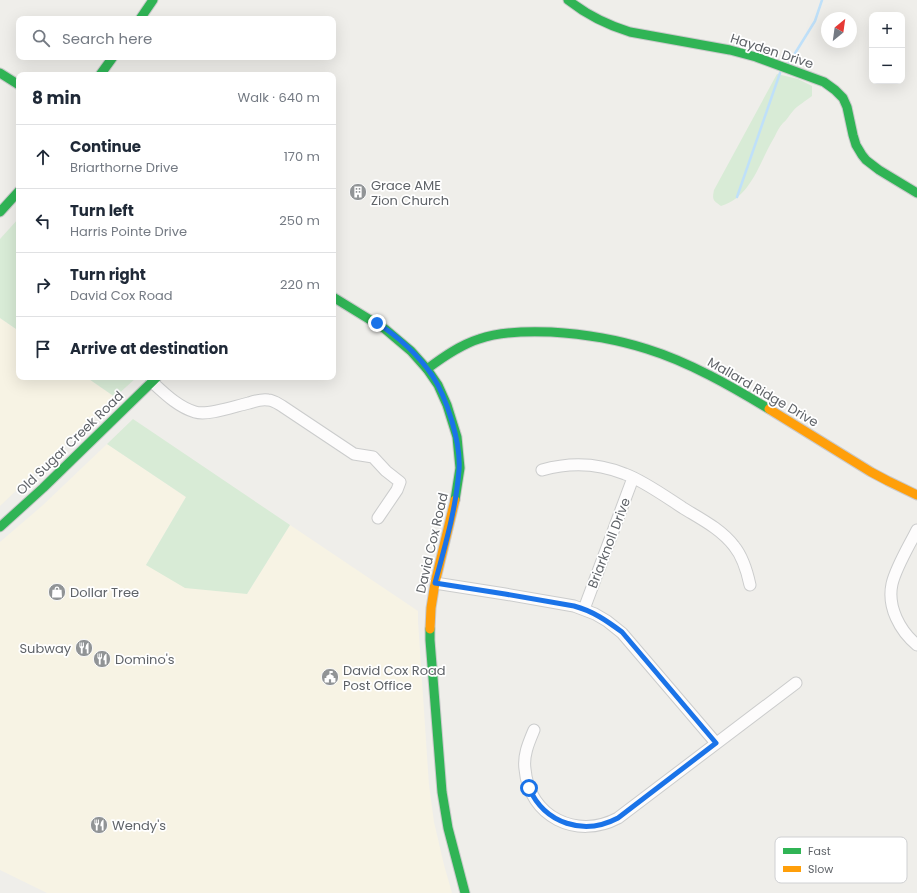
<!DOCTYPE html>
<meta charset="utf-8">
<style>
body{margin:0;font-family:Poppins,sans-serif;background:#f6f6f7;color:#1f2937}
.controls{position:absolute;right:12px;top:12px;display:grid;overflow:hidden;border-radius:8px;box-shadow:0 4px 16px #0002}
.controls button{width:36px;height:36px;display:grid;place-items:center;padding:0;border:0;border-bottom:1px solid #e0e1e3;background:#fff;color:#1f2937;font:20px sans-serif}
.compass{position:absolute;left:821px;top:12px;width:36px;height:36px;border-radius:50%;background:#fff;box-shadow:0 4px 16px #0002;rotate:29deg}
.stop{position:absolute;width:12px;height:12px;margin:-9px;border:3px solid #1a73e8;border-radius:50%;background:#fff}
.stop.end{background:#1a73e8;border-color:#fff;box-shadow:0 1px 4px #0008}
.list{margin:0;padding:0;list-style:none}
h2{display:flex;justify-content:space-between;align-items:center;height:52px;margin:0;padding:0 16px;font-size:17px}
h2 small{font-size:13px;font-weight:400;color:#747a83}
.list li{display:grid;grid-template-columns:26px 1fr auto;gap:12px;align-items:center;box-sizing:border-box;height:64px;padding:0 16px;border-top:1px solid #e0e1e3}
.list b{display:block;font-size:15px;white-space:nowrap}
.list p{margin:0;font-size:13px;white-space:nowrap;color:#747a83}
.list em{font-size:13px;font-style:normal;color:#747a83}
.icon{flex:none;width:22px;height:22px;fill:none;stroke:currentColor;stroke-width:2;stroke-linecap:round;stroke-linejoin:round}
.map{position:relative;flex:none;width:917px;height:893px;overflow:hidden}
.search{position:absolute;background:#fff;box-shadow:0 4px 16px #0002;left:16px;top:16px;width:320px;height:44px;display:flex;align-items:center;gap:10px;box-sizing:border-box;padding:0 14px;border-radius:8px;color:#747a83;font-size:15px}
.panel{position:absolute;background:#fff;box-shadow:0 4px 16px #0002;left:16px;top:72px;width:320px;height:308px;border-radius:8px}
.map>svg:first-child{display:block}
</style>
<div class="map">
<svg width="917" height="893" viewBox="0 0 917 893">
<rect width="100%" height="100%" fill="#efeeea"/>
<g fill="#f7f3e4">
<polygon points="0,318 19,331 19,377 86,377 115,397 0,506"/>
<polygon points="107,444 186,497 146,565 247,594 290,525 418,611 418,621 429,785 434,822 444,865 452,893 47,893 0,870 0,542 43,505"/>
</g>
<g fill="#d8ebd6">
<path d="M 777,74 L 798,79 L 812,86 L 812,96 C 806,101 798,105 793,111 C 789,115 787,120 783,123 C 779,127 777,132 775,136 C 760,160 752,197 721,206 C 713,200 712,200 714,190 Z"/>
<polygon points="19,218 19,331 0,318 0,239"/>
<polygon points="86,377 137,377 115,397"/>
<polygon points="133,419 290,525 247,594 185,588 146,565 186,497 107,444"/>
</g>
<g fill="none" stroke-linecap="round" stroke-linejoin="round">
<g stroke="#bfe0f9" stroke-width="2.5">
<polyline points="789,63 815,21 822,0"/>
<polyline points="737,197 780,73"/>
</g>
<defs>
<g id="street">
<path d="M 152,382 C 164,393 178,407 195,412 C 208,416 235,406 249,403 C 255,401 262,399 268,400 C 273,400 277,403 282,406 L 354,454 L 373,457 L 386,471 L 400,482 L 397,490 L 378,518"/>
<path d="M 542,470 C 570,462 598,463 625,474 C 644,481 666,497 683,508 C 701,519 721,529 734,546 C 743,557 747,571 750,585"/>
<path d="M 917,530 C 909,546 896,567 892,584 C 887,607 900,631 917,645"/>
<polyline points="435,583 505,594 574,606 595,614 607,621 622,633 716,743"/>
<polyline points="584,609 633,478"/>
<path d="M 534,730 C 529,742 523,755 525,769 C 529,817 577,840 618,818 L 796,683"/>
</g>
<g id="fast">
<path d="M 568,0 C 587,15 607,25 630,32 L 730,50 L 756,57 L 824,82 L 835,90 L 843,98 L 847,107 L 853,135 L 856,145 L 862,155 L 866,160 L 879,170 L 917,193"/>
<polyline points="140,19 153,0"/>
<polyline points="0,73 19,85"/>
<polyline points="100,75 113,57"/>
<polyline points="0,212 19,191"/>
<polyline points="333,297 385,329 411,351 427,369 438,385 447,405 457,437 460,468 455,500"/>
<path d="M 427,369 C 443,357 460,345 479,339 C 502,331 528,331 551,332 C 583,334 616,339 647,349 C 689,362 731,386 769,409"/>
<polyline points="0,527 43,488 157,377"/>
<polyline points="430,629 430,640 442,792 448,828 465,893"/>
</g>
<g id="slow">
<polyline points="769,409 871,472 888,481 917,495"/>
<polyline points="430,629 431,608 435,583 455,500"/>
</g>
</defs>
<use href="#street" stroke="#cbcccc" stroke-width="13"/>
<use href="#fast" stroke="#cacacb" stroke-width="11"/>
<use href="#slow" stroke="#cacacb" stroke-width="11"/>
<use href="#street" stroke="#fdfcfc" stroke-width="11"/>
<use href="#fast" stroke="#30b455" stroke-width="9"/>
<use href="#slow" stroke="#ff9f0a" stroke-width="9"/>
</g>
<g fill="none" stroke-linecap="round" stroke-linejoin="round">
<path stroke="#1a73e8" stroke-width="5" d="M 377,323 C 397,336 418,355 432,375 C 447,398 461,443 459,470 C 456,509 445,546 435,583 L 505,594 L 574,606 C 593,611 607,621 622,632 L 716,743 L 618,818 C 584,836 545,824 529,788"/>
</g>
<defs>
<symbol id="building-disc" viewBox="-11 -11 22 22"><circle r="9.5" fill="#919496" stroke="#fff"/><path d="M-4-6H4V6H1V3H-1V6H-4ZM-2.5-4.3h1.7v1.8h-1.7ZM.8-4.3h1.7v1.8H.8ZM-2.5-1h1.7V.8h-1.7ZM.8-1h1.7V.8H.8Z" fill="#fff"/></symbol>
<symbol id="shop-disc" viewBox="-11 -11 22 22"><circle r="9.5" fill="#919496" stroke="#fff"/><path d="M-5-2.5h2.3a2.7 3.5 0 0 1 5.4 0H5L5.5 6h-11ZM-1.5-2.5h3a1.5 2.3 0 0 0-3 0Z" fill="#fff"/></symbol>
<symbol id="restaurant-disc" viewBox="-11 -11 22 22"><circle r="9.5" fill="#919496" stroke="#fff"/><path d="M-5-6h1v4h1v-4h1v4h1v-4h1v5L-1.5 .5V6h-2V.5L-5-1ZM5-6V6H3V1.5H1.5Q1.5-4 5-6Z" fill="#fff"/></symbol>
<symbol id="civic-disc" viewBox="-11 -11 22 22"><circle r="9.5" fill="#919496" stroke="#fff"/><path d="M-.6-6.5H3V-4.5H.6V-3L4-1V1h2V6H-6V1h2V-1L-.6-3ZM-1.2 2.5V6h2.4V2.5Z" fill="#fff"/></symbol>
</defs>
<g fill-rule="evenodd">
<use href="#building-disc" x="348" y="182" width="20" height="20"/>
<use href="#shop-disc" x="47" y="582" width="20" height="20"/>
<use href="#restaurant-disc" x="74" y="638" width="20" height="20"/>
<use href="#restaurant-disc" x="92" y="649" width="20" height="20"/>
<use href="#civic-disc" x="320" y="667" width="20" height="20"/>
<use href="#restaurant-disc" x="89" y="815" width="20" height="20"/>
</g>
<g text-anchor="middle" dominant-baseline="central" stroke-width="3.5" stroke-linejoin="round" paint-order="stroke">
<g font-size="13" fill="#5f6368" stroke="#fff">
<text transform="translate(772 51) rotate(18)">Hayden Drive</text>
<text transform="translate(763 392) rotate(30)">Mallard Ridge Drive</text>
<text transform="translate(70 443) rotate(-44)">Old Sugar Creek Road</text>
<text transform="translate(432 543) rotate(-77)">David Cox Road</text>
<text transform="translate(609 543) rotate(-69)">Briarknoll Drive</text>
</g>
<g font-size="13" fill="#5f6368" stroke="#fff" text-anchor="start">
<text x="371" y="185">Grace AME<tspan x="371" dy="15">Zion Church</tspan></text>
<text x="70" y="592">Dollar Tree</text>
<text x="71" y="648" text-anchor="end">Subway</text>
<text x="115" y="659">Domino's</text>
<text x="343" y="670">David Cox Road<tspan x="343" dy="15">Post Office</tspan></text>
<text x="112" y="825">Wendy's</text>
</g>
</g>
<rect x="775" y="837" width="132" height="46" rx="6" fill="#fff" stroke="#cfd0d2" stroke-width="1"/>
<rect x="783" y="848" width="18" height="6" fill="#30b455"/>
<rect x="783" y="866" width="18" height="6" fill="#ff9f0a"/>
<g font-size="11" fill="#5f6368">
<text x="808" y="855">Fast</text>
<text x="808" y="873">Slow</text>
</g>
</svg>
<div class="controls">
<button>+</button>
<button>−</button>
</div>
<svg class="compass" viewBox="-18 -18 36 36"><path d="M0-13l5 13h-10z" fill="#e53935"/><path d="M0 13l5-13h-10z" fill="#747a83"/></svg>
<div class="stop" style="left:529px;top:788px"></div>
<div class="stop end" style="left:377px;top:323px"></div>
<div class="search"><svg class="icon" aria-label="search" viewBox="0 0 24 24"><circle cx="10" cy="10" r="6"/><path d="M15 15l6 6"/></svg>Search here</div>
<section class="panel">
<h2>8 min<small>Walk · 640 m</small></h2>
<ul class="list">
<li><svg class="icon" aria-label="ahead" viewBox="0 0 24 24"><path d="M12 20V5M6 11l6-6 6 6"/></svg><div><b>Continue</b><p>Briarthorne Drive</p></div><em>170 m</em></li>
<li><svg class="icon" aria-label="left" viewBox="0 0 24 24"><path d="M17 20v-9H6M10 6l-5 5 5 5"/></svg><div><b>Turn left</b><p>Harris Pointe Drive</p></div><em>250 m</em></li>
<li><svg class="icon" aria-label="right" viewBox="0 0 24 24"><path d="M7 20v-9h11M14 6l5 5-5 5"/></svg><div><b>Turn right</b><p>David Cox Road</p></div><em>220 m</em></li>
<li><svg class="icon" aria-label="arrive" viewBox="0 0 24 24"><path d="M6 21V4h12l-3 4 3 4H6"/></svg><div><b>Arrive at destination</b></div></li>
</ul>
</section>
</div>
